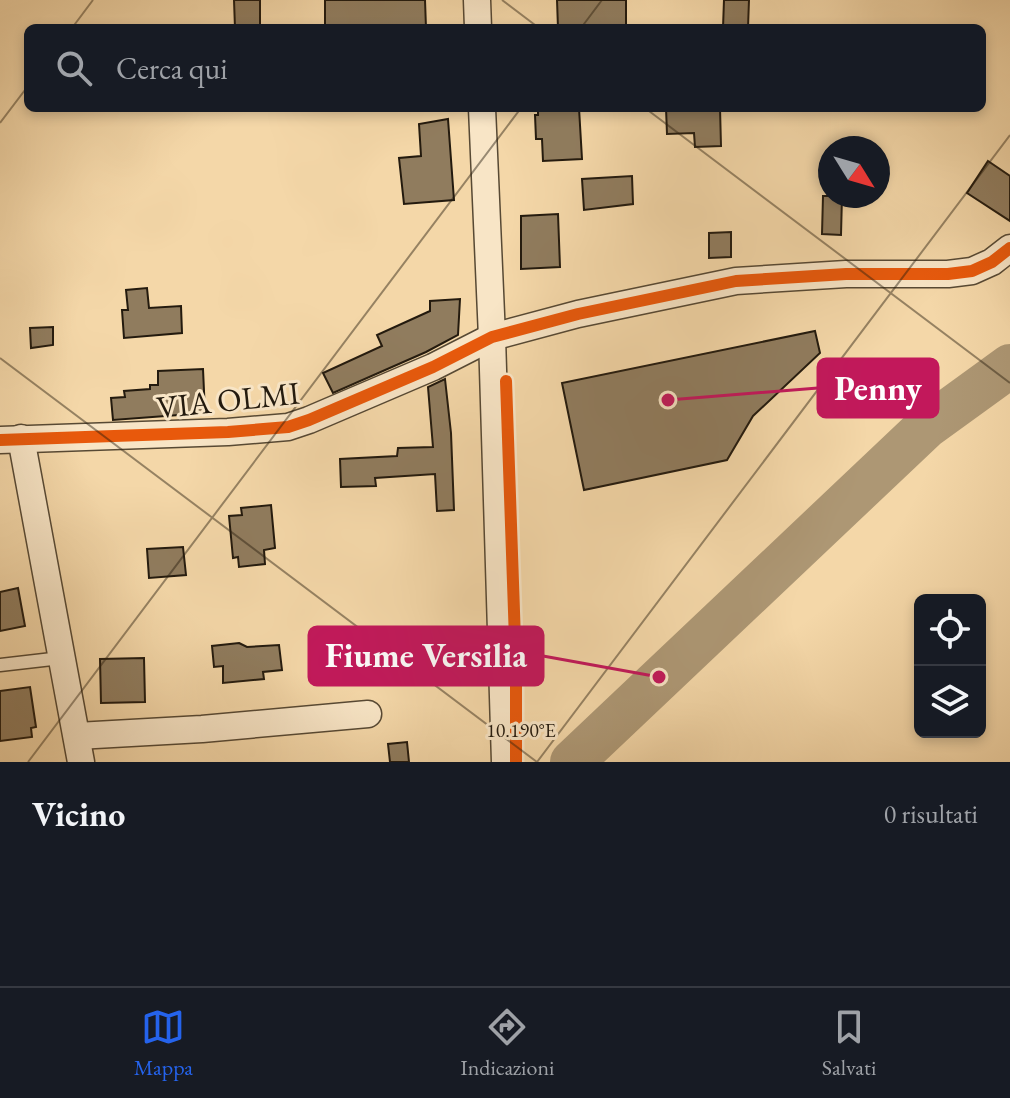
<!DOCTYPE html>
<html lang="it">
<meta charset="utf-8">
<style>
body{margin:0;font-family:"EB Garamond",serif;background:#20242c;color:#f1f3f6}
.controls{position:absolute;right:24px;bottom:24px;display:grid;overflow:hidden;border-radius:12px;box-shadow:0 4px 12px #0003}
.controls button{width:72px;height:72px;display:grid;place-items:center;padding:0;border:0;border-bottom:2px solid #363941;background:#171b24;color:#f1f3f6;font:40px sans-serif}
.compass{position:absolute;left:818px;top:136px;width:72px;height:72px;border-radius:50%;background:#171b24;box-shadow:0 4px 12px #0003;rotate:127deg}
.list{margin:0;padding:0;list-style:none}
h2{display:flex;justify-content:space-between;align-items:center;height:104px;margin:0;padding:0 32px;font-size:34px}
h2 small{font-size:26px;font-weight:400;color:#9ea1a6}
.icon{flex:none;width:44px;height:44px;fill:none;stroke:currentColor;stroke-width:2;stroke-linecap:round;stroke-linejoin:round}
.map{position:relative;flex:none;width:1010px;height:762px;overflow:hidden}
.search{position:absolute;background:#171b24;box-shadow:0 4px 12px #0003;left:24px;right:24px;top:24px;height:88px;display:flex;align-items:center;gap:20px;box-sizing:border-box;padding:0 28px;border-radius:12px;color:#9ea1a6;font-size:30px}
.sheet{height:224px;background:#171b24}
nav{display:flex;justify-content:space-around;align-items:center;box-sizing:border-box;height:112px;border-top:2px solid #363941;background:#171b24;font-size:22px;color:#9ea1a6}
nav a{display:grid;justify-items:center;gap:4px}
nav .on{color:#2563eb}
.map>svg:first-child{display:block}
</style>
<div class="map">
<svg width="1010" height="762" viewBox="0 0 1010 762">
<rect width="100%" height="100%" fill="#f4d7a8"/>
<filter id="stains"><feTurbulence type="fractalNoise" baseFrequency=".0025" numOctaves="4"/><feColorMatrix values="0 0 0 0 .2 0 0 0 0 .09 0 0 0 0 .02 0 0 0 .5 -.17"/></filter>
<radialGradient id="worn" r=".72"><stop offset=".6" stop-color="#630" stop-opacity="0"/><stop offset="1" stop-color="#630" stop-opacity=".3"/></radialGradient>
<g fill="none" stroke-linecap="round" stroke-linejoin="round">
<polyline stroke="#ad9774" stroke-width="44" points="572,762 926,427 1010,366"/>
</g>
<g fill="#907c5e" stroke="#231a0e" stroke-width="2">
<polygon points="234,0 260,0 260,28 235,28"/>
<polygon points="325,0 425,0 426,28 325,28"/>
<polygon points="557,0 626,0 626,28 558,28"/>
<polygon points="724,0 749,0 748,28 723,28"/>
<polygon points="538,108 579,108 582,159 543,161 542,139 536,139 535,115 538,115"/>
<polygon points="666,108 720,108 721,146 695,147 694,133 667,134"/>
<polygon points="448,119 454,200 404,204 399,158 421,156 419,124"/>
<polygon points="988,161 1010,176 1010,221 967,193"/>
<polygon points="632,176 633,204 584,210 582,179"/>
<polygon points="823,196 842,196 841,235 822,234"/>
<polygon points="558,214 560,267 521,269 521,216"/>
<polygon points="731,232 731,257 709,258 709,233"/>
<polygon points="147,288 149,308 181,306 182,333 124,338 122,310 128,310 126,290"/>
<polygon points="460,299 458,335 426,352 333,393 323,373 382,346 377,335 430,311 430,301"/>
<polygon points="53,327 53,345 31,348 30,328"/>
<polygon points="815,331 820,353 753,416 727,460 584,490 562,383"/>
<polygon points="203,369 205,413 113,420 111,398 125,397 124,391 150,389 150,385 158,385 158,371"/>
<polygon points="445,379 451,433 454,510 437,511 435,474 375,478 376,486 341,487 340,459 397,456 398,448 433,447 428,387"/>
<polygon points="271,505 275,548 264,550 265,564 239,567 238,557 233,558 229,516 242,515 241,508"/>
<polygon points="183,547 186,575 149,578 147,549"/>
<polygon points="18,588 25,626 0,631 0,592"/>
<polygon points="239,643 247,647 279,645 282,670 263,672 264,679 223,683 223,666 214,667 212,646"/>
<polygon points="401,644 401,684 363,685 363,645"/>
<polygon points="144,658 145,702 101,703 100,659"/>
<polygon points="30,687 36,727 31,728 32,737 0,741 0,691"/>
<polygon points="407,742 409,762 390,762 388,744"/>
</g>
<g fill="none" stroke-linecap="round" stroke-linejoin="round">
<defs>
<polyline id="lane" points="0,665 61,658"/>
<g id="street">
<polyline points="477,0 478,28"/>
<polyline points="482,108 492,337 505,762"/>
<polyline points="21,438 81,762"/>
<polyline points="0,440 228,432 288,427 309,420 433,367 492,337 578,314 736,281 846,274 948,274 972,271 992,262 1010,248"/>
<polyline points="77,736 202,729 368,714"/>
</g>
</defs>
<use href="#lane" stroke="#574934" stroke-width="15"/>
<use href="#street" stroke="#574934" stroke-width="29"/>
<use href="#lane" stroke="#f8e5c6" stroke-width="12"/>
<use href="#street" stroke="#f8e5c6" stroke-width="26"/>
<defs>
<g id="cycleway">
<polyline points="506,381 516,669 516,762"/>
<polyline points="0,440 228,432 288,427 309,420 433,367 492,337 578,314 736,281 846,274 948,274 972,271 992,262 1010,248"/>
</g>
</defs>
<use href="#cycleway" stroke="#f8e5c6" stroke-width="17"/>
<use href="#cycleway" stroke="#e8590c" stroke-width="12"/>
</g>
<path fill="none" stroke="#231a0e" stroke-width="2" stroke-opacity="0.45" d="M 502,0 L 539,28M 72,28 L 93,0M 581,28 L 602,0M 645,108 L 1010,383M 0,123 L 28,86M 0,358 L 537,762M 28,762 L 521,108M 537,762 L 1010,135"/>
<g text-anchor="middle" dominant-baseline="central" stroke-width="6" stroke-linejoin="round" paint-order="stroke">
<g font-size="32" fill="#231a0e" stroke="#f8e5c6">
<text transform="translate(228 400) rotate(-6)">VIA OLMI</text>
</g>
</g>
<g font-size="20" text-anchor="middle" fill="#231a0e" stroke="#f8e5c6" stroke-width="6" stroke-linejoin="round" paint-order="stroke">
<text x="521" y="737">10.190°E</text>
</g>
<path fill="none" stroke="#c2185b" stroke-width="3" d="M668 400L818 388M659 677L543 656"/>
<g fill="#c2185b" stroke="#f8e5c6" stroke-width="3">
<circle cx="668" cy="400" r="8"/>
<circle cx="659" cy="677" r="8"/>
</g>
<g fill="#c2185b" stroke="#c2185b" stroke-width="3">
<rect x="818" y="359" width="120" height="58" rx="8"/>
<rect x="309" y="627" width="234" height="58" rx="8"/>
</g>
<g font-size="34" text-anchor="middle" font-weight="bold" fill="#fff">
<text x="878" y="400">Penny</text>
<text x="426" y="667">Fiume Versilia</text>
</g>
<rect width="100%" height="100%" filter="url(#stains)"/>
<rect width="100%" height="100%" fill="url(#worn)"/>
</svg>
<div class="controls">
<button><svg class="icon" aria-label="locate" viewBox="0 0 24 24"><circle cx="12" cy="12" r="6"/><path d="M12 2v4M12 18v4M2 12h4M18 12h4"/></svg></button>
<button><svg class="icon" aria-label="layers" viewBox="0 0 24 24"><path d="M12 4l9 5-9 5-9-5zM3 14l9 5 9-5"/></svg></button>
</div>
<svg class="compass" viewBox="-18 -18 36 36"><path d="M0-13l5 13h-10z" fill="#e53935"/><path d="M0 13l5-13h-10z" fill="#9ea1a6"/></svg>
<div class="search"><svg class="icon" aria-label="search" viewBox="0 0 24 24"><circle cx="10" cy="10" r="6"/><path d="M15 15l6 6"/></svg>Cerca qui</div>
</div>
<section class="sheet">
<h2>Vicino<small>0 risultati</small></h2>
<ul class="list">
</ul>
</section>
<nav>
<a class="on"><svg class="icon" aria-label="map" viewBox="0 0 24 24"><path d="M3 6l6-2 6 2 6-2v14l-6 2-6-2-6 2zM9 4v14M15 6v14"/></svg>Mappa</a>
<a><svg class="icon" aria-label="directions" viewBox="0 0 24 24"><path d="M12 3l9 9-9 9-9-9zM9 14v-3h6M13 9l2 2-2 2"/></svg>Indicazioni</a>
<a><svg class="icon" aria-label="saved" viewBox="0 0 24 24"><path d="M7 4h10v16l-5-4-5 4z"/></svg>Salvati</a>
</nav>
